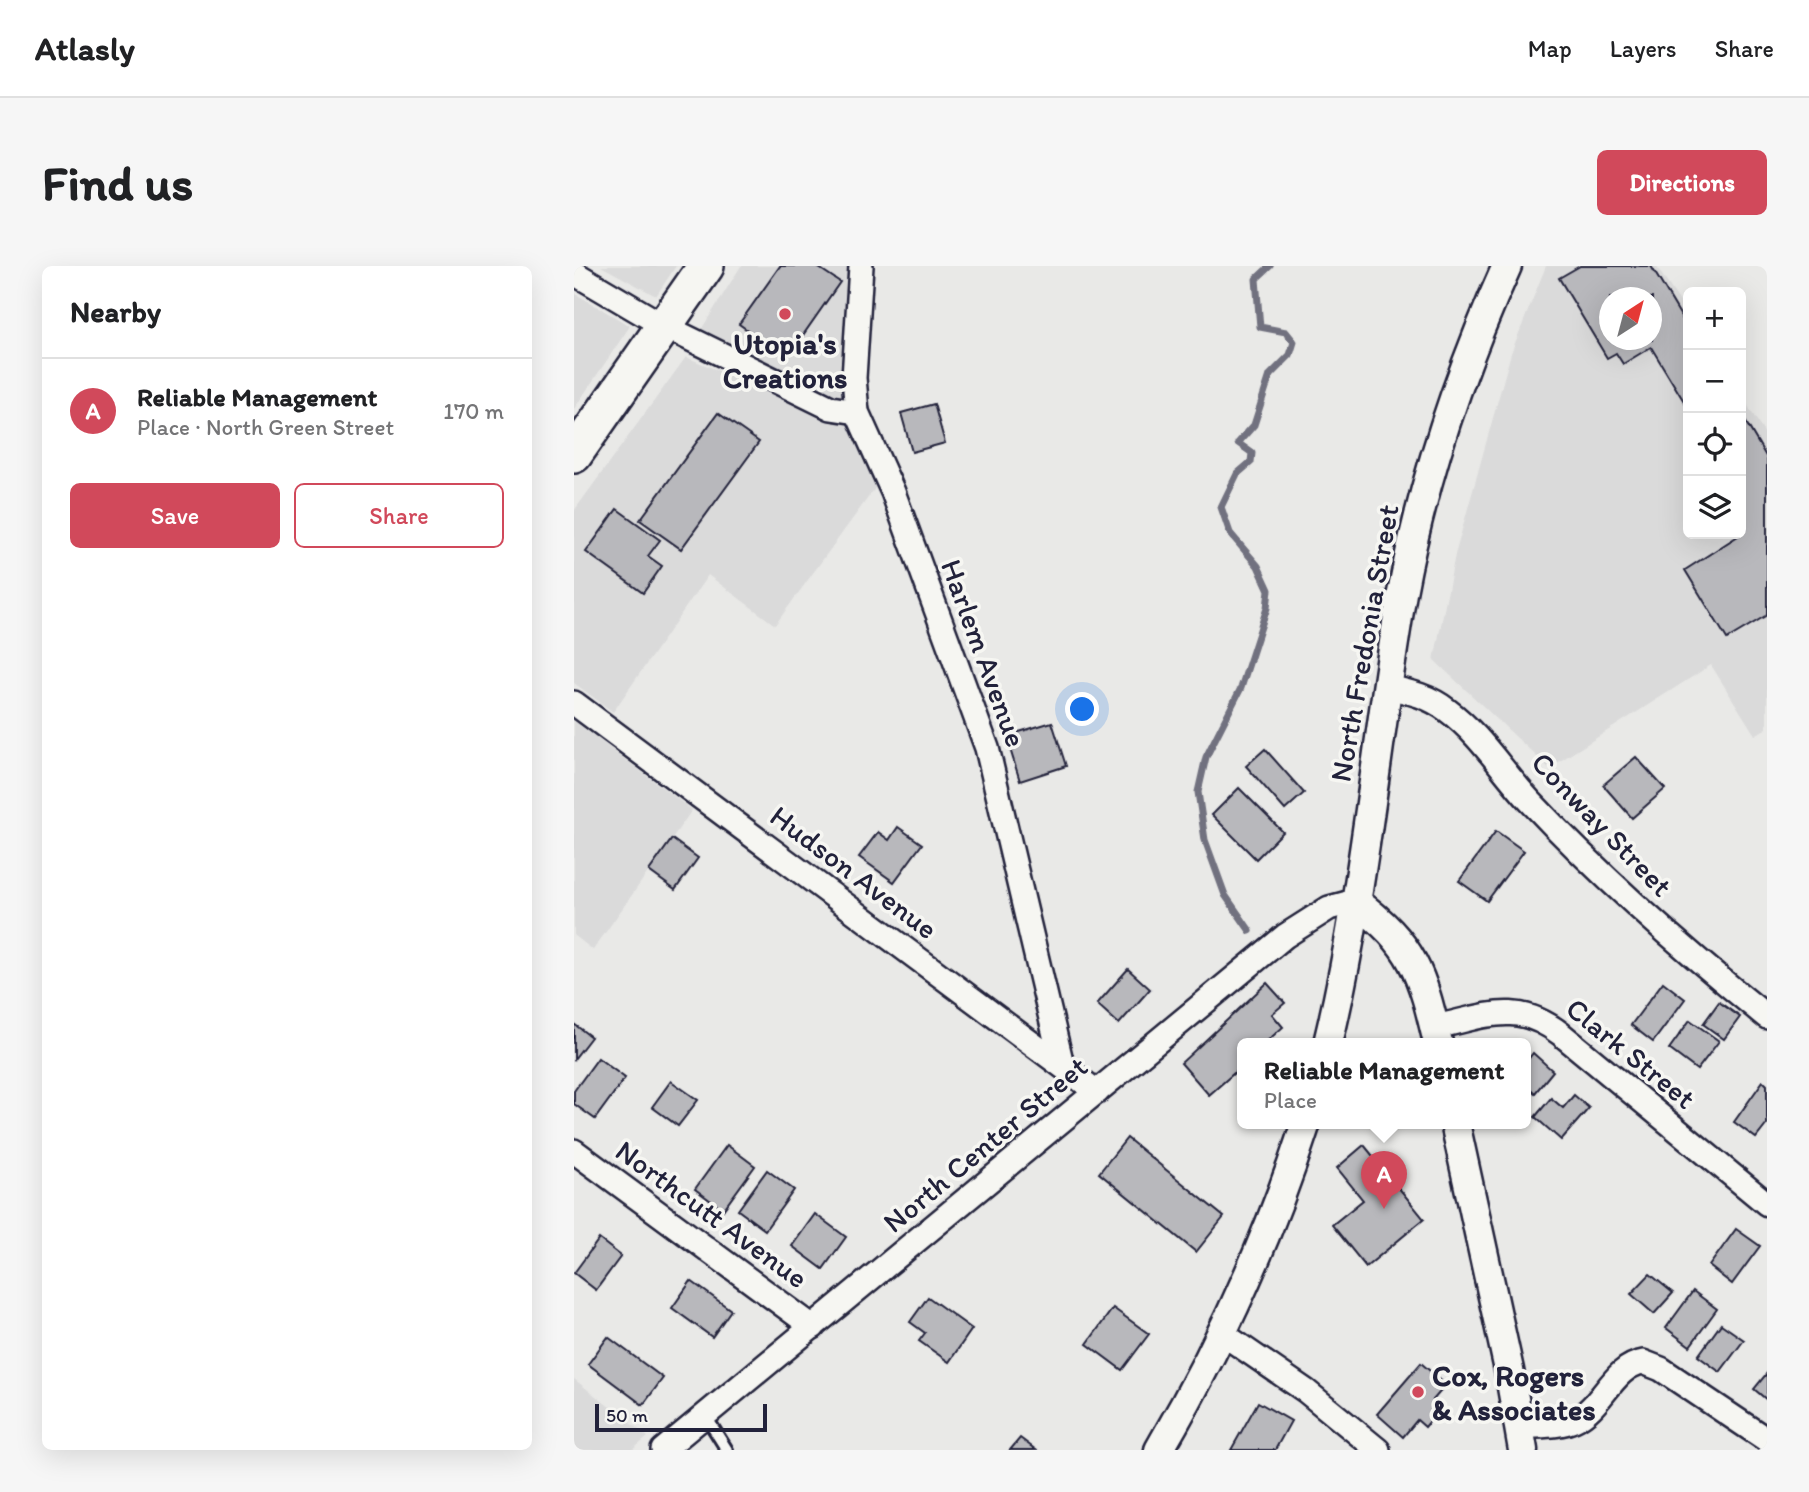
<!DOCTYPE html>
<meta charset="utf-8">
<style>
body{margin:0;font-family:Itim,sans-serif;background:#f6f6f6;color:#202124}
.controls{position:absolute;right:21px;top:21px;display:grid;overflow:hidden;border-radius:10px;box-shadow:0 7px 28px #0002}
.controls button{width:63px;height:63px;display:grid;place-items:center;padding:0;border:0;border-bottom:2px solid #e0e0e0;background:#fff;color:#202124;font:35px sans-serif}
.compass{position:absolute;left:1025px;top:21px;width:63px;height:63px;border-radius:50%;background:#fff;box-shadow:0 7px 28px #0002;rotate:36deg}
.scale{position:absolute;left:21px;bottom:18px;width:172px;box-sizing:border-box;padding-left:7px;border:4px solid #22223b;border-top:0;font-size:19px;line-height:24px;white-space:nowrap;color:#22223b;-webkit-text-stroke:5px #f6f6f2;paint-order:stroke}
.you{position:absolute;left:509px;top:444px;width:24px;height:24px;margin:-18px;border:5px solid #fff;border-radius:50%;background:#1a73e8;box-shadow:0 0 0 10px #1a73e833}
.badge{display:grid;place-items:center;width:46px;height:46px;border-radius:50%;background:#d1495b;color:#fff;font-size:23px;font-weight:700}
.pin{position:absolute;translate:-50% -58px;filter:drop-shadow(0 2px 4px #0008)}
.pin::after{content:'';position:absolute;top:37px;width:24px;height:21px;background:inherit;clip-path:polygon(0 0,100% 0,50% 100%)}
.popup{position:absolute;left:663px;top:772px;width:294px;height:91px;box-sizing:border-box;display:grid;place-content:center;border-radius:10px;background:#fff;filter:drop-shadow(0 2px 5px #0005);font-size:23px;white-space:nowrap;color:#757577}
.popup b{font-size:26px;color:#202124}
.popup::after{content:'';position:absolute;left:50%;top:100%;margin-left:-14px;border:14px solid transparent;border-top-color:#fff}
.list{margin:0;padding:0;list-style:none}
h2{display:flex;justify-content:space-between;align-items:center;height:91px;margin:0;padding:0 28px;font-size:30px}
h2 small{font-size:23px;font-weight:400;color:#757577}
.list li{display:grid;grid-template-columns:46px 1fr auto;gap:21px;align-items:center;box-sizing:border-box;height:105px;padding:0 28px;border-top:2px solid #e0e0e0}
.list b{display:block;font-size:26px;white-space:nowrap}
.list p{margin:0;font-size:23px;white-space:nowrap;color:#757577}
.list em{font-size:23px;font-style:normal;color:#757577}
.actions{display:flex;gap:14px;padding:21px 28px}
.actions a{flex:1;padding:16px 0;border:2px solid #d1495b;border-radius:10px;text-align:center;font-size:24px;color:#d1495b}
.actions .main{background:#d1495b;color:#fff}
.icon{flex:none;width:38px;height:38px;fill:none;stroke:currentColor;stroke-width:2;stroke-linecap:round;stroke-linejoin:round}
.map{position:relative;flex:none;width:1193px;height:1184px;overflow:hidden;border-radius:10px}
header{display:flex;align-items:center;gap:42px;box-sizing:border-box;height:98px;padding:0 35px;background:#fff;border-bottom:2px solid #e0e0e0}
header strong{font-size:33px}
nav{display:flex;gap:38px;margin-inline-start:auto;font-size:24px}
.intro{display:flex;align-items:center;justify-content:space-between;box-sizing:border-box;height:168px;padding:0 42px}
h1{margin:0;font-size:49px}
.button{padding:18px 32px;border-radius:10px;background:#d1495b;color:#fff;font-size:24px;font-weight:700}
main{display:flex;gap:42px;padding:0 42px}
aside{flex:1;background:#fff;border-radius:10px;box-shadow:0 7px 28px #0002}
.map>svg:first-child{display:block}
</style>
<header>
<strong>Atlasly</strong>
<nav><a>Map</a><a>Layers</a><a>Share</a></nav>
</header>
<div class="intro"><h1>Find us</h1><a class="button">Directions</a></div>
<main>
<aside>
<h2>Nearby<small></small></h2>
<ul class="list">
<li><span class="badge">A</span><div><b>Reliable Management</b><p>Place · North Green Street</p></div><em>170 m</em></li>
</ul>
<div class="actions"><a class="main">Save</a><a>Share</a></div>
</aside>
<div class="map">
<svg width="1193" height="1184" viewBox="0 0 1193 1184">
<rect width="100%" height="100%" fill="#e9e9e7"/>
<filter id="ink" filterUnits="userSpaceOnUse"><feTurbulence type="fractalNoise" baseFrequency=".0143" numOctaves="2"/><feDisplacementMap in="SourceGraphic" scale="14" xChannelSelector="R" yChannelSelector="G"/><feConvolveMatrix kernelMatrix="1 2 1 2 8 2 1 2 1" color-interpolation-filters="sRGB"/></filter>
<g filter="url(#ink)">
<g fill="#dadada" fill-rule="evenodd">
<polygon points="27,0 102,0 82,30"/>
<polygon points="167,0 276,0 271,135 125,67"/>
<path d="M 972,0 L 1082,0 L 1114,48 L 1114,268 L 1167,268 L 1167,129 L 1193,171 L 1193,462 L 1181,469 L 1137,399 L 975,502 L 860,394 L 881,289 L 937,87 ZM 1036,32 L 1078,32 L 1078,74 L 1036,74 Z"/>
<polygon points="0,27 56,60 0,143"/>
<polygon points="112,91 275,159 304,218 201,359 134,309 39,446 0,417 0,245"/>
<polygon points="0,455 118,544 19,684 0,669"/>
<polygon points="0,1113 74,1171 58,1184 0,1184"/>
</g>
<g fill="none" stroke-linecap="round" stroke-linejoin="round">
<polyline stroke="#71717f" stroke-width="7" points="676,665 651,629 631,574 624,526 632,491 667,422 693,342 695,324 684,300 656,267 647,241 663,208 677,196 678,187 664,177 680,159 696,109 716,89 720,76 712,66 686,61 682,13 696,0"/>
</g>
<g fill="#b8b8bc" stroke="#22223b" stroke-width="2" fill-rule="evenodd">
<polygon points="206,0 242,0 266,16 213,92 165,58"/>
<path d="M 1006,0 L 1077,0 L 1114,62 L 1114,142 L 1077,81 L 1049,98 L 1042,87 L 1033,92 L 985,12 ZM 1036,32 L 1078,32 L 1078,74 L 1036,74 Z"/>
<polygon points="360,138 371,177 338,186 327,147"/>
<polygon points="144,147 185,176 107,283 66,254"/>
<polygon points="1167,148 1193,192 1193,349 1153,373 1111,304 1167,268"/>
<polygon points="43,243 86,274 74,290 88,300 69,327 12,286"/>
<polygon points="478,456 492,500 446,515 432,470"/>
<polygon points="691,483 730,527 711,544 672,500"/>
<polygon points="1062,491 1091,523 1058,552 1029,519"/>
<polygon points="665,522 709,566 682,593 638,549"/>
<polygon points="324,561 348,578 320,616 285,591 304,566 315,574"/>
<polygon points="922,565 950,585 913,635 885,615"/>
<polygon points="98,573 124,592 101,624 75,605"/>
<polygon points="554,703 576,723 545,758 523,738"/>
<polygon points="1089,716 1111,733 1079,776 1057,759"/>
<polygon points="693,717 711,737 698,748 709,761 691,777 668,777 668,800 635,829 607,797"/>
<polygon points="1145,736 1166,751 1150,773 1129,758"/>
<polygon points="1116,754 1145,775 1123,804 1095,783"/>
<polygon points="0,758 17,771 0,793"/>
<polygon points="959,787 979,805 961,827 952,819 952,796"/>
<polygon points="24,792 51,812 21,853 0,838 0,825"/>
<polygon points="97,815 124,834 104,860 78,841"/>
<polygon points="1189,815 1193,819 1193,858 1182,872 1160,856"/>
<polygon points="1000,829 1015,842 987,874 961,851 977,832 989,842"/>
<polygon points="553,872 650,951 622,986 525,907"/>
<polygon points="153,879 181,900 149,944 121,923"/>
<polygon points="790,879 850,953 792,1001 758,959 789,934 763,902"/>
<polygon points="193,904 220,924 191,964 164,944"/>
<polygon points="241,948 272,971 249,1003 218,980"/>
<polygon points="1162,963 1186,980 1158,1018 1135,1000"/>
<polygon points="25,973 47,990 22,1024 0,1007"/>
<polygon points="1076,1008 1099,1027 1080,1048 1057,1028"/>
<polygon points="117,1015 157,1044 138,1071 98,1042"/>
<polygon points="1119,1025 1143,1043 1116,1080 1092,1062"/>
<polygon points="354,1031 398,1063 375,1096 345,1075 351,1067 336,1056"/>
<polygon points="539,1042 575,1068 548,1104 513,1078"/>
<polygon points="1147,1058 1170,1074 1146,1106 1124,1090"/>
<polygon points="34,1071 89,1112 69,1139 14,1098"/>
<polygon points="847,1097 872,1119 859,1134 867,1142 851,1161 843,1154 829,1171 803,1148"/>
<polygon points="1193,1107 1193,1134 1180,1123"/>
<polygon points="684,1136 717,1155 701,1184 657,1184"/>
<polygon points="446,1172 462,1184 436,1184"/>
</g>
<g fill="none" stroke-linecap="round" stroke-linejoin="round">
<defs>
<polyline id="service" points="131,1149 153,1184"/>
<g id="minor">
<polyline points="287,0 280,112 283,146 319,226 413,482 488,799"/>
<polyline points="0,7 90,60 257,142 283,146"/>
<path d="M 814,421 C 836,426 855,430 873,444 C 907,469 928,505 956,535 C 1029,613 1110,684 1193,751"/>
<polyline points="0,437 523,826"/>
<path d="M 860,761 C 911,751 942,733 987,768 L 1193,938"/>
<polyline points="0,885 239,1061"/>
<polyline points="649,1068 732,1125 804,1184"/>
<path d="M 946,1161 C 963,1159 984,1161 1000,1154 C 1029,1141 1038,1101 1069,1096 L 1087,1103 L 1193,1174"/>
<polyline points="89,1184 711,670 755,642 781,635"/>
</g>
<g id="tertiary">
<path d="M 781,635 C 840,679 848,708 864,777"/>
<path d="M 754,777 C 790,629 802,477 828,327 C 849,214 886,104 933,0"/>
<polyline points="881,857 935,1104 949,1184"/>
<path d="M 585,1184 C 646,1080 695,972 732,857"/>
</g>
<polyline id="primary" points="0,189 132,0"/>
</defs>
<use href="#service" stroke="#22223b" stroke-width="16"/>
<use href="#minor" stroke="#22223b" stroke-width="28"/>
<use href="#tertiary" stroke="#22223b" stroke-width="33"/>
<use href="#primary" stroke="#22223b" stroke-width="40"/>
<use href="#service" stroke="#f6f6f2" stroke-width="10"/>
<use href="#minor" stroke="#f6f6f2" stroke-width="23"/>
<use href="#tertiary" stroke="#f6f6f2" stroke-width="28"/>
<use href="#primary" stroke="#f6f6f2" stroke-width="35"/>
</g>
</g>
<g fill="#d1495b" stroke="#f6f6f2" stroke-width="2.5">
<circle cx="211" cy="48" r="7"/>
<circle cx="844" cy="1126" r="7"/>
</g>
<g text-anchor="middle" dominant-baseline="central" stroke-width="7" stroke-linejoin="round" paint-order="stroke">
<g font-size="30" font-weight="bold" fill="#22223b" stroke="#f6f6f2">
<text x="211" y="77">Utopia's<tspan x="211" dy="34">Creations</tspan></text>
<text x="858" y="1109" text-anchor="start">Cox, Rogers<tspan x="858" dy="34">&amp; Associates</tspan></text>
</g>
<g font-size="30" fill="#22223b" stroke="#f6f6f2">
<text transform="translate(790 377) rotate(-80)">North Fredonia Street</text>
<text transform="translate(410 387) rotate(70)">Harlem Avenue</text>
<text transform="translate(1028 558) rotate(46)">Conway Street</text>
<text transform="translate(280 606) rotate(37)">Hudson Avenue</text>
<text transform="translate(1057 787) rotate(39)">Clark Street</text>
<text transform="translate(411 878) rotate(-40)">North Center Street</text>
<text transform="translate(138 948) rotate(36)">Northcutt Avenue</text>
</g>
</g>
</svg>
<div class="controls">
<button>+</button>
<button>−</button>
<button><svg class="icon" aria-label="locate" viewBox="0 0 24 24"><circle cx="12" cy="12" r="6"/><path d="M12 2v4M12 18v4M2 12h4M18 12h4"/></svg></button>
<button><svg class="icon" aria-label="layers" viewBox="0 0 24 24"><path d="M12 4l9 5-9 5-9-5zM3 14l9 5 9-5"/></svg></button>
</div>
<svg class="compass" viewBox="-18 -18 36 36"><path d="M0-13l5 13h-10z" fill="#e53935"/><path d="M0 13l5-13h-10z" fill="#757577"/></svg>
<div class="scale">50 m</div>
<div class="you"></div>
<div class="pin badge" style="left:810px;top:943px">A</div>
<div class="popup"><b>Reliable Management</b>Place</div>
</div>
</main>
